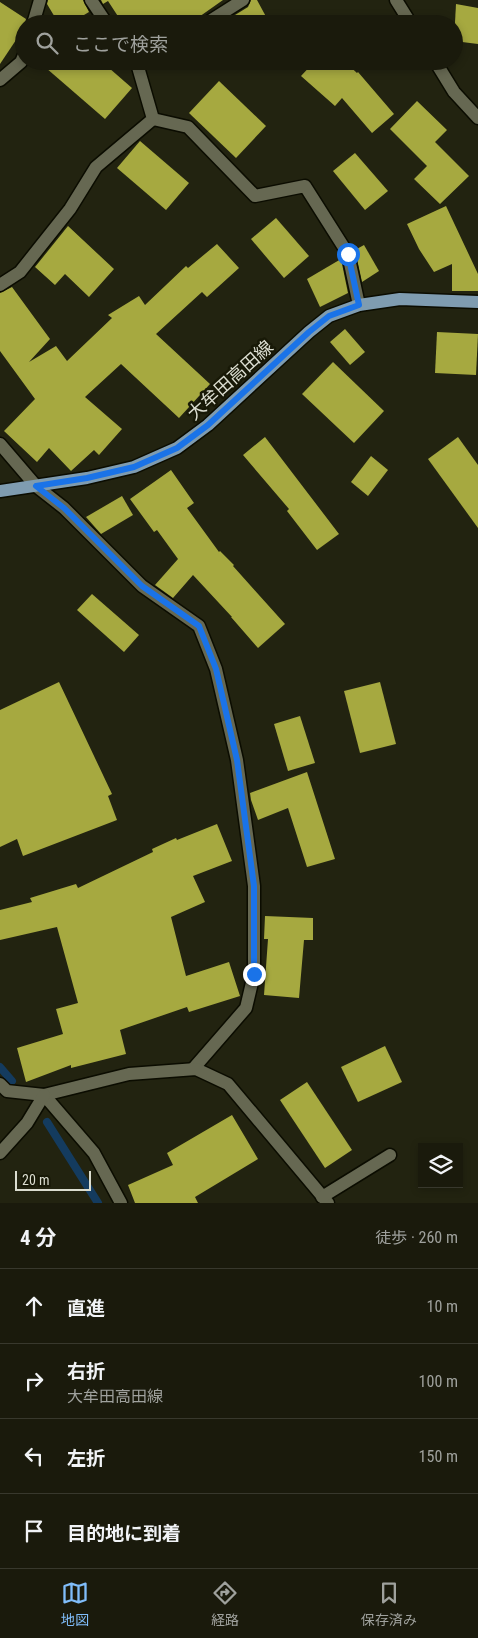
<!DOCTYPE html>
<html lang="ja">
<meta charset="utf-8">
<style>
body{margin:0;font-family:"Roboto Condensed","Noto Sans JP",sans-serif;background:#27271a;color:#f1f3f6}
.controls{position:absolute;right:15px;bottom:15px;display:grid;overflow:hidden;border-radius:0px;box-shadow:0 2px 8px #0003}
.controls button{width:45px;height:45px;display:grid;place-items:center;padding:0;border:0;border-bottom:1px solid #38382d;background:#1a1a0c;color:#f1f3f6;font:25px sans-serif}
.scale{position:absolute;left:15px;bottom:12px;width:76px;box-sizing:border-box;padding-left:5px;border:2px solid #dbddd0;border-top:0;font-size:14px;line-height:18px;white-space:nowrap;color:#dbddd0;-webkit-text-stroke:4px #181907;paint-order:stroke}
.stop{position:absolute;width:15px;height:15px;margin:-11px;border:4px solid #1a73e8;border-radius:50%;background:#fff}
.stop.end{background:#1a73e8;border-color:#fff;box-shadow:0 1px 5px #0008}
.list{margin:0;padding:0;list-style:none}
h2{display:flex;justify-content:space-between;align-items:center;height:65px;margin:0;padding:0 20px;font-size:21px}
h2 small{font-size:16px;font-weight:400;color:#9fa19d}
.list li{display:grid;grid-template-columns:32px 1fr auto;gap:15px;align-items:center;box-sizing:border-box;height:75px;padding:0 20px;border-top:1px solid #38382d}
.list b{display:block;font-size:19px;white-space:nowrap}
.list p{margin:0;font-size:16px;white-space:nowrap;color:#9fa19d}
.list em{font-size:16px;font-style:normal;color:#9fa19d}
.icon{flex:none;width:28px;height:28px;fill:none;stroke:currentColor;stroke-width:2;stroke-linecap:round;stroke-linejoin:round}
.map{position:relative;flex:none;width:478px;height:1203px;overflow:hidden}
.search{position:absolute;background:#1a1a0c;box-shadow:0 2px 8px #0003;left:15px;right:15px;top:15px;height:55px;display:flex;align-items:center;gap:12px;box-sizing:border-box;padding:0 18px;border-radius:28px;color:#9fa19d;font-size:19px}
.sheet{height:365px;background:#1a1a0c}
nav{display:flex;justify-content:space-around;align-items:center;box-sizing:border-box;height:70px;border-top:1px solid #38382d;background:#1a1a0c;font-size:14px;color:#9fa19d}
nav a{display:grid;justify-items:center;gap:2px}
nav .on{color:#80bdfa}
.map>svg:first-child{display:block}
</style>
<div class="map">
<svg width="478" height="1203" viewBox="0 0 478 1203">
<rect width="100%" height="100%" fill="#222310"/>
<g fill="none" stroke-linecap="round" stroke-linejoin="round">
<g stroke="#143b5e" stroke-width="8">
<polyline points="0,1067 12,1081"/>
<polyline points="47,1122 98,1203"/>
</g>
</g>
<g fill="#a6a940">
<polygon points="48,0 83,0 89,12 69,24 59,24 47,4"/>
<polygon points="101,0 223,0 189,24 123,24 108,1 103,4"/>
<polygon points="251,0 257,0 270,24 240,24 235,15 248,7"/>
<polygon points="0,2 26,19 24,28 0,64"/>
<polygon points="456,4 478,8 478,44 454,41"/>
<polygon points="38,61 101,61 132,88 105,119"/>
<polygon points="315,61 344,61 357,73 358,72 394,114 372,133 342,98 335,106 301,76"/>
<polygon points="219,81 266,126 236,158 189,113"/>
<polygon points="417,101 447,130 435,142 469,176 440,204 414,179 427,166 390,129"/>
<polygon points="140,141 189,183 166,210 117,168"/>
<polygon points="355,153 388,191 365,210 333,171"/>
<polygon points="446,206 478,274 478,291 452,291 452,264 434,272 419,249 407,224"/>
<polygon points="276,218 309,256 284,278 251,239"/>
<polygon points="68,226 114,269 89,297 65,274 55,285 35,267"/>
<polygon points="217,244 239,268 207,297 202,292 156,334 210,384 179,418 121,364 85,397 122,429 99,455 94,450 71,471 49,448 37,462 4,431 35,399 0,351 0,293 12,287 50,339 29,362 56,346 67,361 112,318 108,315 139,296 145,305 186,266 188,268"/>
<polygon points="364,245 379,271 362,282 355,250"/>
<polygon points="341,259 348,293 320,307 307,279"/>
<polygon points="345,329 365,352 350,365 330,342"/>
<polygon points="437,332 478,334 476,375 435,373"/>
<polygon points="333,362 384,411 354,443 302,394"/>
<polygon points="265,437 339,534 317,550 287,511 289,509 243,455"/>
<polygon points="458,437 478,465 478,528 428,459"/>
<polygon points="371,456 388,470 368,496 351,482"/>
<polygon points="171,470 194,503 187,508 219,552 220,551 234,565 233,566 285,624 258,648 231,617 232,617 193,575 173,598 155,585 178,559 157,530 154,532 130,499"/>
<polygon points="122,496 133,515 101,534 86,517"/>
<polygon points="92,594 139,635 124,652 77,610"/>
<polygon points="59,682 112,794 108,796 117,820 23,856 17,839 0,847 0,710"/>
<polygon points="380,682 396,744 360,753 344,691"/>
<polygon points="300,716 315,763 288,771 274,724"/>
<polygon points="307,772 335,859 307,867 288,808 258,820 251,800 250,793"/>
<polygon points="217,824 232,861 193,876 205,902 171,917 186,976 229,962 240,996 189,1012 187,1007 120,1030 126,1054 71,1068 71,1065 26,1082 17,1048 63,1034 56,1009 78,1003 57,927 0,940 0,910 32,902 30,898 76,884 78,888 153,852 152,849 176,838 177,840"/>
<polygon points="265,916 313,918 313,940 304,940 299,998 264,995 268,939 264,939"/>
<polygon points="385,1046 402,1082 358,1102 341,1067"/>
<polygon points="307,1082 352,1150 325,1168 280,1100"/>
<polygon points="232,1115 258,1159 195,1197 198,1203 135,1203 128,1185 173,1165 167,1153"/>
</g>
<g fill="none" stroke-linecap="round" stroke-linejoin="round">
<defs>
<g id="street">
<polyline points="91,0 107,24"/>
<polyline points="396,0 411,24"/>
<polyline points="33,24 40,0"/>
<polyline points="205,24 243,0"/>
<polyline points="435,61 454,92 478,118"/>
<polyline points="0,80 21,62 24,55"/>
<polyline points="153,119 188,127 255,196 305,186 348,254 359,305"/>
<polyline points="0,285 20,272 70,209 96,167 153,119 138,67 147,61"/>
<polyline points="0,444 36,486 64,508 142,586 199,626 216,669 237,760 254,886 254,974 246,1008 193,1069"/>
<polyline points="0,1084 7,1091 44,1095 129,1074 196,1069 228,1084 328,1203"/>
<polyline points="44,1095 94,1153 121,1203"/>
<polyline points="0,1153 27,1123 44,1095"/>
<polyline points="322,1197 390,1155"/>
</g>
<polyline id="primary" points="0,491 87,478 134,467 177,448 208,425 309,332 329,316 359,305 400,299 478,302"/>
</defs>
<use href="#street" stroke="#0b0c00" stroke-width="15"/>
<use href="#primary" stroke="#0b0c00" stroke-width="15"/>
<use href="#street" stroke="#666852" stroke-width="12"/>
<use href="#primary" stroke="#7f9cb0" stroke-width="12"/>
</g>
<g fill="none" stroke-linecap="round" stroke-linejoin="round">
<polyline stroke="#1a73e8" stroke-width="6" points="254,974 254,886 237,760 216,669 199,626 142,586 64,508 36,486 87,478 134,467 177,448 208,425 309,332 329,316 359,305 348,254"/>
</g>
<g text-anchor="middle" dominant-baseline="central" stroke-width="5" stroke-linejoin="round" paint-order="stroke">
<g font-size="18" fill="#dbddd0" stroke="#181907">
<text transform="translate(230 380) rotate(-42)">大牟田高田線</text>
</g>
</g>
</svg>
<div class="controls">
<button><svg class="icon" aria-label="layers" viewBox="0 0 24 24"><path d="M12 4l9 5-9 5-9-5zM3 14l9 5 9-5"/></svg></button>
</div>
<div class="scale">20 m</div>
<div class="stop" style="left:348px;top:254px"></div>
<div class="stop end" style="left:254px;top:974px"></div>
<div class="search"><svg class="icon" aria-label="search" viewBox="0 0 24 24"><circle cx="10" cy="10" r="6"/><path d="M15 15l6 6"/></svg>ここで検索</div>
</div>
<section class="sheet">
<h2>4 分<small>徒歩 · 260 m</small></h2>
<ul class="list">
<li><svg class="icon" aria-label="ahead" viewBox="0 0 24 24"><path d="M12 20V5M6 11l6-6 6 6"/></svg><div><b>直進</b></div><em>10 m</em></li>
<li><svg class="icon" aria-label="right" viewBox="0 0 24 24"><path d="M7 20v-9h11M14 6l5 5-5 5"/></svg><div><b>右折</b><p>大牟田高田線</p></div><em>100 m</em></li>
<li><svg class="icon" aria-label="left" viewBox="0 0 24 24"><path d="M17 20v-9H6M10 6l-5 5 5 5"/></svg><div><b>左折</b></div><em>150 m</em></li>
<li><svg class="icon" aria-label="arrive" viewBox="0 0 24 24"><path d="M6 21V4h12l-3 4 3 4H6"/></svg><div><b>目的地に到着</b></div></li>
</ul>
</section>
<nav>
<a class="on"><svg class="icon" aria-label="map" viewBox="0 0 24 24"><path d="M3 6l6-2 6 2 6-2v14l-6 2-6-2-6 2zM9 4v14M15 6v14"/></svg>地図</a>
<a><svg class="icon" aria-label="directions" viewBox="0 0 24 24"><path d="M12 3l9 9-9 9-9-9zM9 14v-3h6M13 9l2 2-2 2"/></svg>経路</a>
<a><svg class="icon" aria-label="saved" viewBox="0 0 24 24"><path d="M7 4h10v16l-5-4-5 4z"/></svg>保存済み</a>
</nav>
